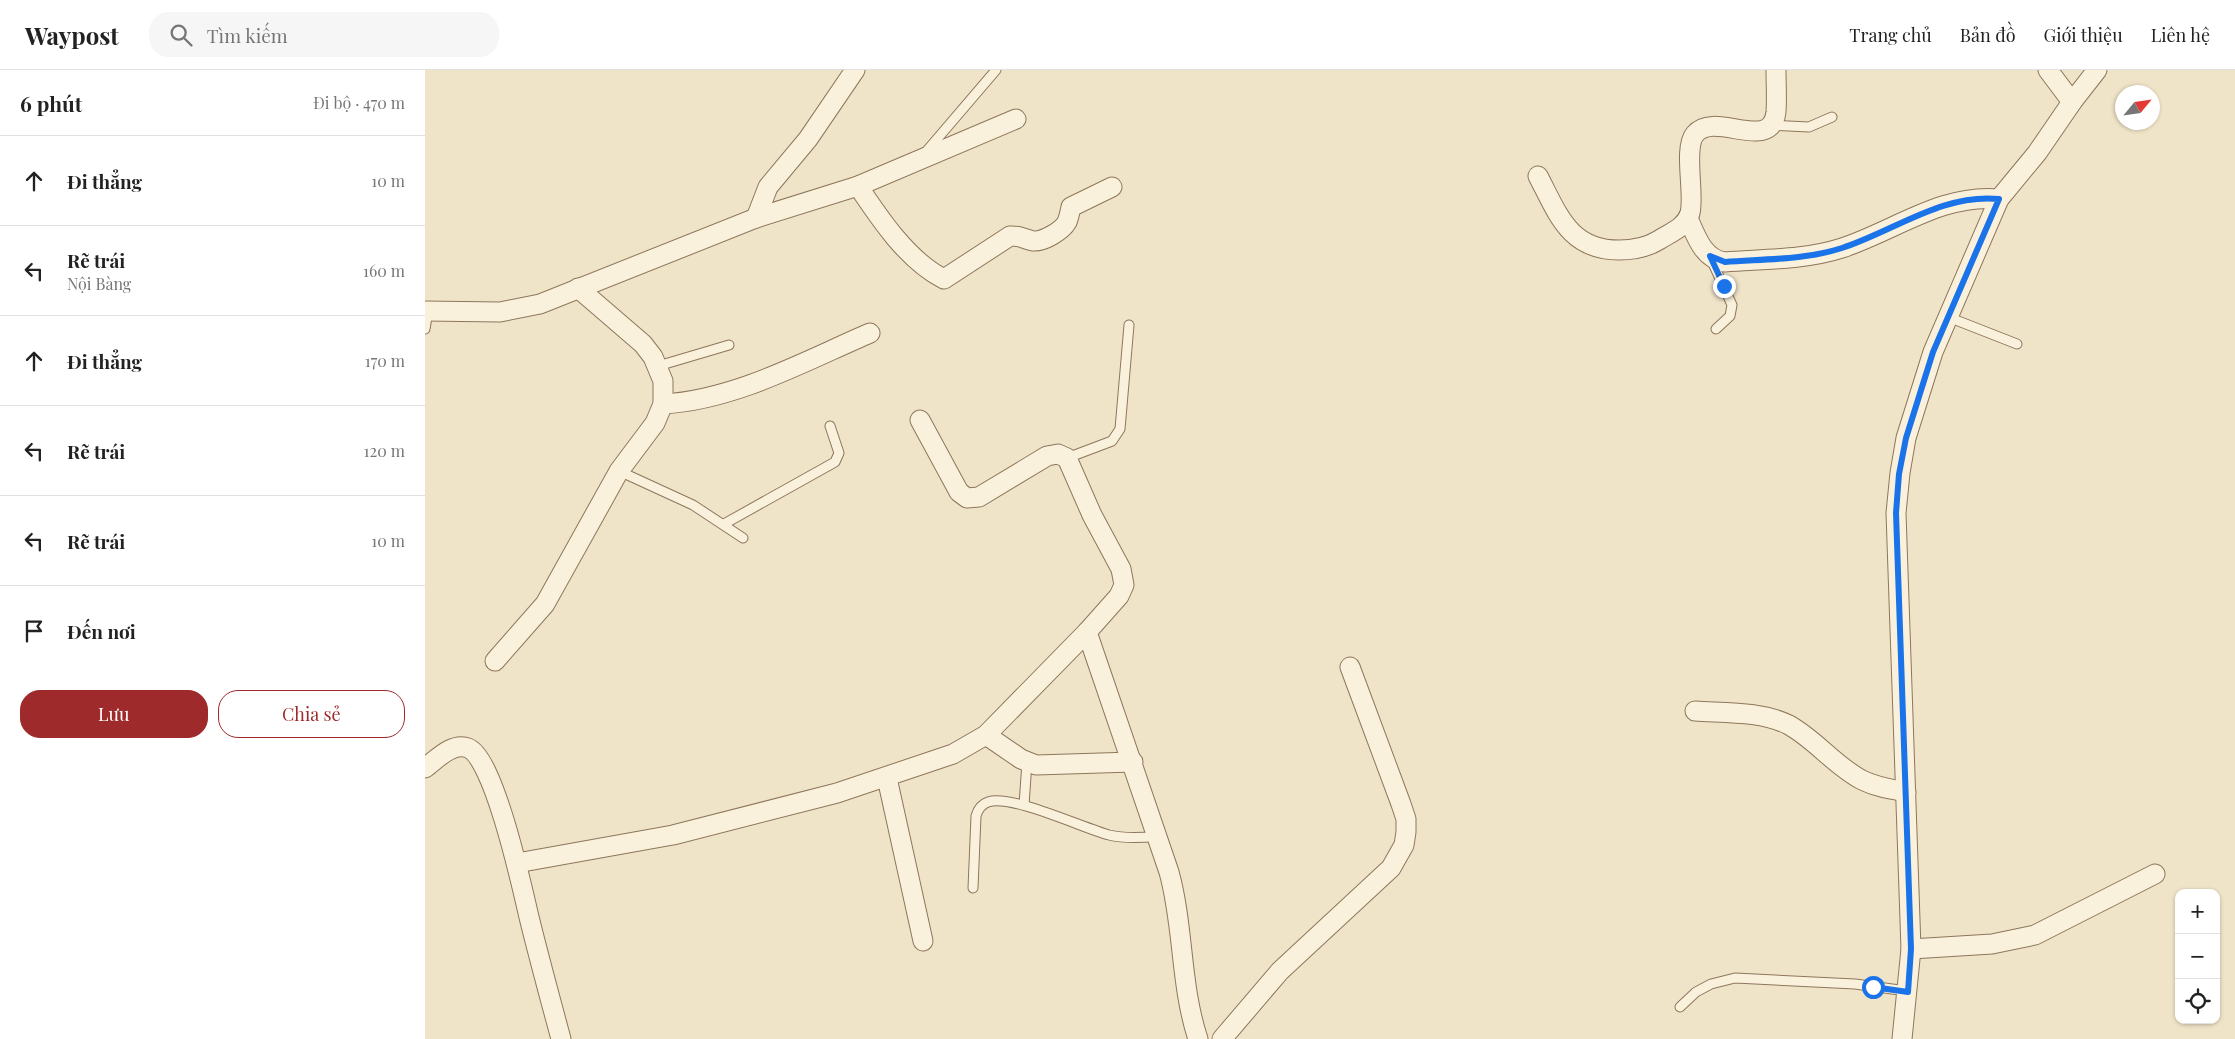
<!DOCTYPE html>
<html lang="vi">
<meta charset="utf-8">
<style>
body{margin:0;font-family:"Playfair Display",serif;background:#f6f6f6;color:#222}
.controls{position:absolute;right:15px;bottom:15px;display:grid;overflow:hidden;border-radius:10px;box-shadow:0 1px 4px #0004}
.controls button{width:45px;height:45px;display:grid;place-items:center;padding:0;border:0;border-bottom:1px solid #e0e0e0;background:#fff;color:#222;font:25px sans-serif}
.compass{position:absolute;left:1690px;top:15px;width:45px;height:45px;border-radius:50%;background:#fff;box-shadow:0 1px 4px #0004;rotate:61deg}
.stop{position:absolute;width:15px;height:15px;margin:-11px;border:4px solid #1a73e8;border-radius:50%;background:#fff}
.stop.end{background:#1a73e8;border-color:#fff;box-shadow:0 1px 5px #0008}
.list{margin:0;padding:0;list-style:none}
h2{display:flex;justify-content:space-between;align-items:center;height:65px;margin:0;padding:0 20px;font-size:21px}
h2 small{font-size:16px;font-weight:400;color:#767676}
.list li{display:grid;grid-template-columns:32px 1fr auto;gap:15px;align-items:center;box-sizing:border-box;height:90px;padding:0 20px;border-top:1px solid #e0e0e0}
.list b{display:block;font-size:19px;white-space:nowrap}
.list p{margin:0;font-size:16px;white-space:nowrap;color:#767676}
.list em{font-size:16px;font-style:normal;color:#767676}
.actions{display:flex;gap:10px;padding:15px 20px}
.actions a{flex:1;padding:11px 0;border:1px solid #9e2a2b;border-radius:20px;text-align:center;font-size:18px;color:#9e2a2b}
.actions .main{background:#9e2a2b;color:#fff}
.icon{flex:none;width:28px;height:28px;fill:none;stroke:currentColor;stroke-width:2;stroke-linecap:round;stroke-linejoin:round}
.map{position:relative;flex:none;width:1810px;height:969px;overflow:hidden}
header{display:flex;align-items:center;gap:30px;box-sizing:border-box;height:70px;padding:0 25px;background:#fff;border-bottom:1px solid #e0e0e0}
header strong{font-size:24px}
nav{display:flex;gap:28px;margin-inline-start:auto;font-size:18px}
.search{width:350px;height:45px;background:#f6f6f6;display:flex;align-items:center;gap:12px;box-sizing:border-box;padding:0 18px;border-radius:20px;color:#767676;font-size:19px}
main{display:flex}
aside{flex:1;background:#fff}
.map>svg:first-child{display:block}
</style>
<header>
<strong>Waypost</strong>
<div class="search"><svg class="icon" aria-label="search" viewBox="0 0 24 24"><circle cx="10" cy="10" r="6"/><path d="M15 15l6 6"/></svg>Tìm kiếm</div>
<nav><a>Trang chủ</a><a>Bản đồ</a><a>Giới thiệu</a><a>Liên hệ</a></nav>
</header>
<main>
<aside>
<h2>6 phút<small>Đi bộ · 470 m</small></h2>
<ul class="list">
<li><svg class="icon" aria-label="ahead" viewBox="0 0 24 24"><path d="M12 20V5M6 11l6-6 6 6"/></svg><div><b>Đi thẳng</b></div><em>10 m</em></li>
<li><svg class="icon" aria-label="left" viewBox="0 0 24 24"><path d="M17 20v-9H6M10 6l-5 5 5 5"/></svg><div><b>Rẽ trái</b><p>Nội Bàng</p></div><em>160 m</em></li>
<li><svg class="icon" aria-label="ahead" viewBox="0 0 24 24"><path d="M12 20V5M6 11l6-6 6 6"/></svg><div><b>Đi thẳng</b></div><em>170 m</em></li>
<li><svg class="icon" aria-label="left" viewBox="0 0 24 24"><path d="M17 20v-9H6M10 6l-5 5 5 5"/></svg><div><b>Rẽ trái</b></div><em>120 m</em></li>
<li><svg class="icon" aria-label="left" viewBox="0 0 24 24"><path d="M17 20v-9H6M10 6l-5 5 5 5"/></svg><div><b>Rẽ trái</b></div><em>10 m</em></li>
<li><svg class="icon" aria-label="arrive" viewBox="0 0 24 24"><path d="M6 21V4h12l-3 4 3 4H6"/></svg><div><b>Đến nơi</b></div></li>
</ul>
<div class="actions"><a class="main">Lưu</a><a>Chia sẻ</a></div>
</aside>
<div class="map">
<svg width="1810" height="969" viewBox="0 0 1810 969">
<rect width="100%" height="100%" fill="#f0e4c8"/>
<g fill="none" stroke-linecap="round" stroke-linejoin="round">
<defs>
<g id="service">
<polyline points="1345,55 1384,57 1407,47"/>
<polyline points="500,83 571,0"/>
<polyline points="1286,189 1307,235 1305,246 1291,259"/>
<polyline points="1523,247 1592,274"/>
<polyline points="0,259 3,241"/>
<polyline points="233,296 304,275"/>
<polyline points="642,388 687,371 695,359 704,255"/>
<polyline points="194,401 268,435 318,468"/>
<polyline points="299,454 410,392 414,383 405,356"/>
<polyline points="599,735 602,692"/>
<path d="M 548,818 L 551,746 C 553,739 557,734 563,732 C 586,724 658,758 684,765 C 701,769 716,768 733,766"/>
<polyline points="1255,937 1271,922 1286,914 1310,908 1430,914 1482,921"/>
</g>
<g id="minor">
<polyline points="1623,0 1647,32"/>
<path d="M 1113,106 C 1133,144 1144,180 1194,180 C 1209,180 1221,178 1234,170 C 1245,163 1261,157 1265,143 C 1270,124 1258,78 1270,64 C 1290,40 1346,84 1351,42 C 1352,28 1351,14 1351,0"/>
<path d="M 433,116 C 455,149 483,191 519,209 L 585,166 C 594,165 599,169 608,171 C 618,172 637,161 642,152 C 644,147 645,142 646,137 L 687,117"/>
<polyline points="331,148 343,117 383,69 430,0"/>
<path d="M 1263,148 C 1271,166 1278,189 1300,192 C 1338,189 1380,190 1417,178 C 1469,161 1518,123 1574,129"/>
<polyline points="0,241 75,242 115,234 331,148 433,116 591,49"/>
<path d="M 238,334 C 310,330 380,291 445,263"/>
<path d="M 662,562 L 744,802 C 759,856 755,915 773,969"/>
<polyline points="70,591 120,534 194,401 230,353 238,334 238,311 228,287 218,274 153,218"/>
<path d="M 1270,641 C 1301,643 1336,641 1364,655 C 1391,670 1410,696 1437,710 C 1451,717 1465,719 1481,722"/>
<polyline points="561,665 596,689 611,695 708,692"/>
<path d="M 0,698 C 11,690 27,672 43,678 C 69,688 97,817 104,847 C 114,888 125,928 136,969"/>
<polyline points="462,708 498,871"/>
<polyline points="92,793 248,765 412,723 528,684 561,665 662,562 694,526 699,515 696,499 667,445 642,388 633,384 622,386 554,427 542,428 534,422 495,350"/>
<polyline points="1486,879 1567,874 1610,865 1730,804"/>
<polyline points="797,969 855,901 966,798 979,775 981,762 981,749 976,734 925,597"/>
<polyline points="1477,969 1486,879 1471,443 1475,403 1481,368 1508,282 1574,129 1612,83 1647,32 1672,0"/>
</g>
</defs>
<use href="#service" stroke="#8d765c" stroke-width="11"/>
<use href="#minor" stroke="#8d765c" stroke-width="21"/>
<use href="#service" stroke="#faf1dc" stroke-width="9"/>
<use href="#minor" stroke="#faf1dc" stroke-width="19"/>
</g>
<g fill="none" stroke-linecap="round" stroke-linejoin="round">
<path stroke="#1a73e8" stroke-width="6" d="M 1299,216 L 1285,186 L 1300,192 C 1338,189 1380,190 1417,178 C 1469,161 1518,123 1574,129 L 1508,282 L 1481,368 L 1474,404 L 1471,443 L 1486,879 L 1483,922 L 1448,917"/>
</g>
</svg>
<div class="controls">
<button>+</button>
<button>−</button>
<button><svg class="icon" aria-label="locate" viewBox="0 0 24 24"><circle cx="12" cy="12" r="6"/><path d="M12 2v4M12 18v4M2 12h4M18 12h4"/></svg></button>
</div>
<svg class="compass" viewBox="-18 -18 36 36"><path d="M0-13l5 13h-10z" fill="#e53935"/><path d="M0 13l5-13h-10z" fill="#767676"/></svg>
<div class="stop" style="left:1448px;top:917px"></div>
<div class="stop end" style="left:1299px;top:216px"></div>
</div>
</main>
